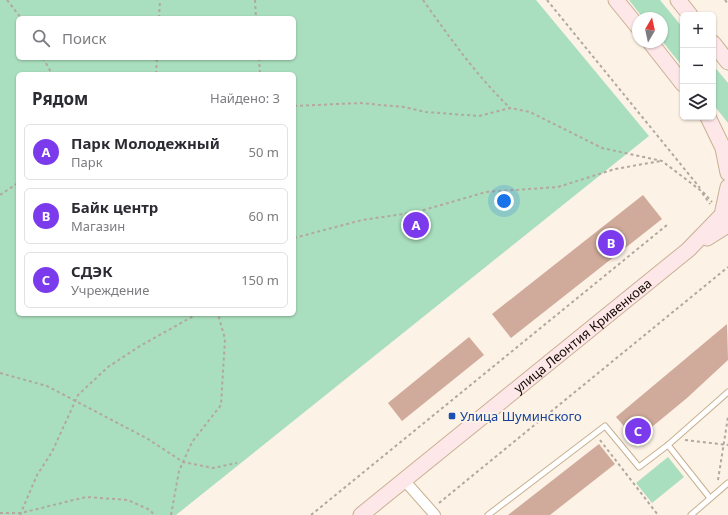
<!DOCTYPE html>
<html lang="ru">
<meta charset="utf-8">
<style>
body{margin:0;font-family:"Noto Sans",sans-serif;background:#f2f2f3;color:#2b2b33}
.controls{position:absolute;right:12px;top:12px;display:grid;overflow:hidden;border-radius:6px;box-shadow:0 1px 3px #0004}
.controls button{width:36px;height:36px;display:grid;place-items:center;padding:0;border:0;border-bottom:1px solid #e1e1e2;background:#fff;color:#2b2b33;font:20px sans-serif}
.compass{position:absolute;left:632px;top:12px;width:36px;height:36px;border-radius:50%;background:#fff;box-shadow:0 1px 3px #0004;rotate:9deg}
.you{position:absolute;left:504px;top:201px;width:14px;height:14px;margin:-10px;border:3px solid #fff;border-radius:50%;background:#1a73e8;box-shadow:0 0 0 6px #1a73e833}
.badge{display:grid;place-items:center;width:26px;height:26px;border-radius:50%;background:#7c3aed;color:#fff;font-size:13px;font-weight:700}
.pin{position:absolute;translate:-50% -50%;border:2px solid #fff;box-shadow:0 1px 4px #0006}
.list{margin:0;padding:0;list-style:none}
h2{display:flex;justify-content:space-between;align-items:center;height:52px;margin:0;padding:0 16px;font-size:17px}
h2 small{font-size:13px;font-weight:400;color:#7c7c81}
.list li{display:grid;grid-template-columns:26px 1fr auto;gap:12px;align-items:center;box-sizing:border-box;height:56px;margin:0 8px 8px;padding:0 8px;border:1px solid #e1e1e2;border-radius:6px}
.list b{display:block;font-size:15px;white-space:nowrap}
.list p{margin:0;font-size:13px;white-space:nowrap;color:#7c7c81}
.list em{font-size:13px;font-style:normal;color:#7c7c81}
.icon{flex:none;width:22px;height:22px;fill:none;stroke:currentColor;stroke-width:2;stroke-linecap:round;stroke-linejoin:round}
.map{position:relative;flex:none;width:728px;height:515px;overflow:hidden}
.search{position:absolute;background:#fff;box-shadow:0 1px 3px #0004;left:16px;top:16px;width:280px;height:44px;display:flex;align-items:center;gap:10px;box-sizing:border-box;padding:0 14px;border-radius:6px;color:#7c7c81;font-size:15px}
.panel{position:absolute;background:#fff;box-shadow:0 1px 3px #0004;left:16px;top:72px;width:280px;height:244px;border-radius:6px}
.map>svg:first-child{display:block}
</style>
<div class="map">
<svg width="728" height="515" viewBox="0 0 728 515">
<rect width="100%" height="100%" fill="#fcf2e5"/>
<g fill="#a9dfbe" fill-rule="evenodd">
<path d="M 0,0 L 536,0 L 649,136 L 176,515 L 0,515 ZM 18,18 L 294,18 L 294,58 L 18,58 ZM 18,74 L 294,74 L 294,314 L 18,314 Z"/>
<polygon points="629,0 660,0 683,28 683,67 662,41 662,18 643,18"/>
<polygon points="713,65 728,83 728,123 713,104"/>
<polygon points="668,457 684,477 652,503 636,483"/>
</g>
<g fill="#d0aa9b">
<polygon points="643,195 662,219 511,338 492,314"/>
<polygon points="727,324 728,360 687,398 636,440 616,417"/>
<polygon points="469,337 484,355 402,421 388,403"/>
<polygon points="599,444 615,464 550,515 508,515"/>
</g>
<g fill="none" stroke-linecap="round" stroke-linejoin="round">
<defs>
<g id="lane">
<polyline points="668,445 710,498"/>
<polyline points="488,515 605,426 639,467 668,445 728,392"/>
<polyline points="691,515 728,483"/>
</g>
<polyline id="street" points="404,480 435,515"/>
<g id="secondary">
<polyline points="616,0 638,27"/>
<polyline points="678,0 690,15"/>
<polyline points="650,42 683,84"/>
<polyline points="713,43 728,62"/>
<polyline points="708,117 723,148 728,173"/>
<polyline points="707,238 728,225"/>
<path id="s1" d="M 361,515 L 688,250 L 722,215 L 728,187"/>
</g>
</defs>
<use href="#lane" stroke="#c8b192" stroke-width="7"/>
<use href="#street" stroke="#c8b192" stroke-width="12"/>
<use href="#secondary" stroke="#c8b192" stroke-width="17"/>
<g stroke="#b2a89d" stroke-width="2" stroke-dasharray="3 3" stroke-linecap="butt">
<polyline points="7,0 21,18"/>
<polyline points="255,0 256,18"/>
<path d="M 423,0 C 450,38 476,75 510,108"/>
<polyline points="547,0 700,188"/>
<polyline points="725,0 728,4"/>
<polyline points="159,18 160,0"/>
<polyline points="43,58 52,74"/>
<polyline points="259,58 260,74"/>
<polyline points="156,74 157,58"/>
<polyline points="294,106 360,103 404,107 426,112 479,116 510,108 530,112 602,148 662,161 700,190 710,204"/>
<polyline points="703,192 712,202"/>
<polyline points="0,195 18,183"/>
<polyline points="294,238 362,220 417,212 486,192 558,187 615,169 661,161"/>
<polyline points="0,373 47,386 148,439 183,462 213,468 237,463"/>
<polyline points="600,440 658,515"/>
<polyline points="685,440 728,445"/>
<polyline points="718,480 728,417"/>
<polyline points="439,503 728,267"/>
<polyline points="0,513 21,513 86,497 128,500 150,510 154,515"/>
<polyline points="20,515 37,475 52,452 78,395 108,367 140,346 197,314"/>
<polyline points="171,515 179,471 192,442 221,405 225,339 218,314"/>
<polyline points="311,515 667,225"/>
</g>
<use href="#lane" stroke="#fff" stroke-width="5"/>
<use href="#street" stroke="#fff" stroke-width="10"/>
<use href="#secondary" stroke="#fee7e8" stroke-width="15"/>
</g>
<rect fill="#1a4fb4" stroke="#fcf2e5" stroke-width="1.5" x="448" y="412" width="8" height="8" rx="2"/>
<g text-anchor="middle" dominant-baseline="central" stroke-width="4" stroke-linejoin="round" paint-order="stroke">
<g font-size="13" fill="#130b03" stroke="#fcf2e5">
<text stroke="none"><textPath href="#s1" startOffset="285">улица Леонтия Кривенкова</textPath></text>
</g>
<g font-size="13" fill="#164399" stroke="#fcf2e5" text-anchor="start">
<text x="460" y="416">Улица Шуминского</text>
</g>
</g>
</svg>
<div class="controls">
<button>+</button>
<button>−</button>
<button><svg class="icon" aria-label="layers" viewBox="0 0 24 24"><path d="M12 4l9 5-9 5-9-5zM3 14l9 5 9-5"/></svg></button>
</div>
<svg class="compass" viewBox="-18 -18 36 36"><path d="M0-13l5 13h-10z" fill="#e53935"/><path d="M0 13l5-13h-10z" fill="#7c7c81"/></svg>
<div class="you"></div>
<div class="pin badge" style="left:416px;top:225px">A</div>
<div class="pin badge" style="left:611px;top:243px">B</div>
<div class="pin badge" style="left:638px;top:431px">C</div>
<div class="search"><svg class="icon" aria-label="search" viewBox="0 0 24 24"><circle cx="10" cy="10" r="6"/><path d="M15 15l6 6"/></svg>Поиск</div>
<section class="panel">
<h2>Рядом<small>Найдено: 3</small></h2>
<ul class="list">
<li><span class="badge">A</span><div><b>Парк Молодежный</b><p>Парк</p></div><em>50 m</em></li>
<li><span class="badge">B</span><div><b>Байк центр</b><p>Магазин</p></div><em>60 m</em></li>
<li><span class="badge">C</span><div><b>СДЭК</b><p>Учреждение</p></div><em>150 m</em></li>
</ul>
</section>
</div>
